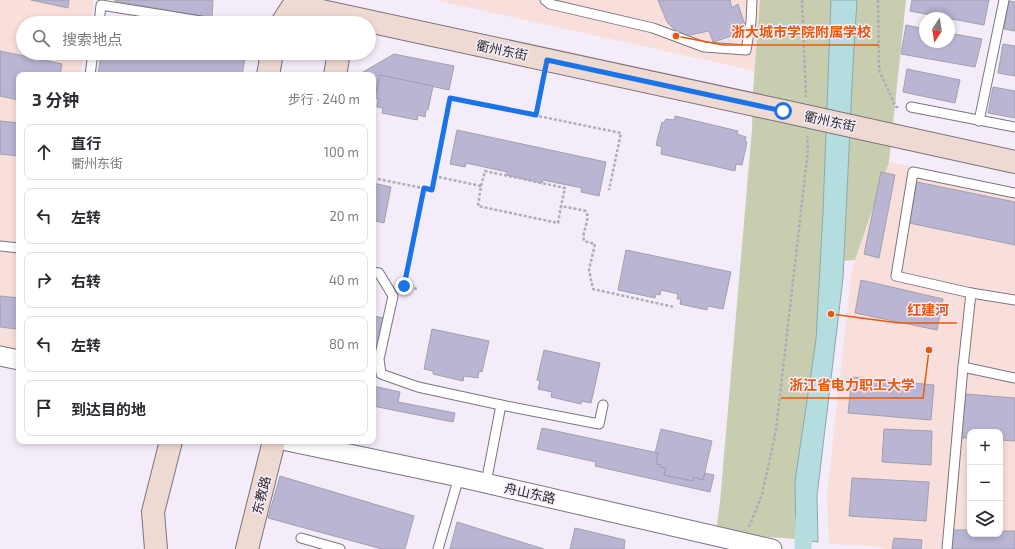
<!DOCTYPE html>
<html lang="zh">
<meta charset="utf-8">
<style>
body{margin:0;font-family:"Exo 2","Noto Sans SC",sans-serif;background:#f7f7f7;color:#2b2b33}
.controls{position:absolute;right:12px;bottom:12px;display:grid;overflow:hidden;border-radius:8px;box-shadow:0 2px 6px #0003}
.controls button{width:36px;height:36px;display:grid;place-items:center;padding:0;border:0;border-bottom:1px solid #e1e1e2;background:#fff;color:#2b2b33;font:20px sans-serif}
.compass{position:absolute;left:919px;top:12px;width:36px;height:36px;border-radius:50%;background:#fff;box-shadow:0 2px 6px #0003;rotate:192deg}
.stop{position:absolute;width:12px;height:12px;margin:-9px;border:3px solid #1a73e8;border-radius:50%;background:#fff}
.stop.end{background:#1a73e8;border-color:#fff;box-shadow:0 1px 4px #0008}
.list{margin:0;padding:0;list-style:none}
h2{display:flex;justify-content:space-between;align-items:center;height:52px;margin:0;padding:0 16px;font-size:17px}
h2 small{font-size:13px;font-weight:400;color:#7c7c81}
.list li{display:grid;grid-template-columns:26px 1fr auto;gap:12px;align-items:center;box-sizing:border-box;height:56px;margin:0 8px 8px;padding:0 8px;border:1px solid #e1e1e2;border-radius:8px}
.list b{display:block;font-size:15px;white-space:nowrap}
.list p{margin:0;font-size:13px;white-space:nowrap;color:#7c7c81}
.list em{font-size:13px;font-style:normal;color:#7c7c81}
.icon{flex:none;width:22px;height:22px;fill:none;stroke:currentColor;stroke-width:2;stroke-linecap:round;stroke-linejoin:round}
.map{position:relative;flex:none;width:1015px;height:549px;overflow:hidden}
.search{position:absolute;background:#fff;box-shadow:0 2px 6px #0003;left:16px;top:16px;width:360px;height:44px;display:flex;align-items:center;gap:10px;box-sizing:border-box;padding:0 14px;border-radius:22px;color:#7c7c81;font-size:15px}
.panel{position:absolute;background:#fff;box-shadow:0 2px 6px #0003;left:16px;top:72px;width:360px;height:372px;border-radius:8px}
.map>svg:first-child{display:block}
</style>
<div class="map">
<svg width="1015" height="549" viewBox="0 0 1015 549">
<rect width="100%" height="100%" fill="#f5ecf9"/>
<g fill="#f9dfdc" fill-rule="evenodd">
<polygon points="0,0 94,0 90,23 23,23 23,53 84,53 80,75 19,75 19,350 0,345"/>
<polygon points="435,0 760,0 755,71"/>
<path d="M 889,162 L 1015,188 L 1015,549 L 887,549 L 871,546 L 829,544 L 827,495 L 852,269 ZM 970,432 L 1000,432 L 1000,534 L 970,534 Z"/>
</g>
<g fill="#c7cdae">
<polygon points="760,0 831,0 823,212 816,340 795,481 796,539 716,533 720,502 752,129 753,91"/>
<polygon points="857,0 906,0 889,162 855,260 844,261 853,65"/>
</g>
<polygon fill="#b4dde0" stroke="#8ba7aa" points="831,0 857,0 853,65 843,278 817,496 818,542 796,539 795,481 816,340 823,212"/>
<g fill="none" stroke-linecap="round" stroke-linejoin="round">
<polyline stroke="#b4dde0" stroke-width="17" points="803,549 804,516"/>
</g>
<g fill="#b9b5d3" stroke="#a2a0ad">
<polygon points="31,0 69,0 68,8"/>
<polygon points="115,0 213,0 212,18 115,1"/>
<polygon points="658,0 730,0 732,8 738,4 747,31 713,42 709,31 685,36 676,31 667,22"/>
<polygon points="912,0 989,0 984,25 910,11"/>
<polygon points="1009,1 1015,2 1015,31 1004,29"/>
<polygon points="107,18 138,23 106,23"/>
<polygon points="906,25 925,29 925,42 949,42 949,33 982,39 975,67 901,54"/>
<polygon points="1003,44 1015,46 1015,76 998,73"/>
<polygon points="0,51 62,64 60,75 19,75 19,100 0,96"/>
<polygon points="101,53 246,53 242,75 98,75"/>
<polygon points="394,54 454,66 449,90 380,75 373,110 373,75 358,75"/>
<polygon points="907,69 960,80 955,103 903,92"/>
<polygon points="380,75 433,86 428,110 426,110 425,117 418,115 417,120 382,113 383,108 377,107 378,99 375,98"/>
<polygon points="993,87 1015,91 1015,118 988,113"/>
<polygon points="675,116 738,131 737,134 746,137 745,141 747,142 742,165 736,164 735,171 661,154 662,147 656,145 662,122 664,123 666,119 674,120"/>
<polygon points="0,121 19,123 19,156 0,154"/>
<polygon points="457,130 606,162 599,196 581,192 582,188 543,180 542,183 507,175 507,172 466,163 465,167 450,164"/>
<polygon points="881,172 895,175 879,258 864,254"/>
<polygon points="917,182 1015,202 1015,245 909,223"/>
<polygon points="373,183 391,187 384,223 376,221 375,225 373,225"/>
<polygon points="626,250 731,272 723,309 708,306 707,310 680,304 681,299 677,299 678,294 661,290 660,295 656,294 655,298 618,290"/>
<polygon points="861,280 943,299 937,330 855,313"/>
<polygon points="0,296 19,298 19,311 17,329 0,327"/>
<polygon points="373,316 384,318 378,349 373,348"/>
<polygon points="432,329 489,341 482,372 479,371 478,378 464,376 463,381 433,374 433,371 424,369"/>
<polygon points="544,350 600,363 591,403 582,401 581,404 551,397 552,392 538,389 540,381 537,380"/>
<polygon points="852,377 934,385 931,420 848,413"/>
<polygon points="373,386 400,392 398,402 455,413 453,422 373,406"/>
<polygon points="966,394 1015,398 1015,441 1000,440 1000,432 970,432 970,438 960,438"/>
<polygon points="542,428 658,453 656,464 661,465 661,467 666,468 664,475 693,481 694,477 703,480 705,473 714,475 710,492 595,466 596,462 537,449"/>
<polygon points="661,429 712,441 703,480 694,477 693,481 664,475 666,468 661,467 661,465 656,464 658,453 655,453"/>
<polygon points="884,429 932,431 931,465 882,462"/>
<polygon points="280,476 414,516 405,549 382,549 268,518"/>
<polygon points="852,478 929,482 926,521 849,516"/>
<polygon points="457,522 544,549 450,549"/>
<polygon points="575,528 625,540 624,549 570,549"/>
<polygon points="950,530 970,530 970,534 1000,534 1000,531 1015,531 1015,549 949,549"/>
<polygon points="894,538 922,540 921,549 892,549"/>
</g>
<g fill="none" stroke-linecap="round" stroke-linejoin="round">
<defs>
<g id="lane">
<polyline points="545,0 550,4 653,28 704,47 746,50 751,22 752,0"/>
<polyline points="99,23 101,5 213,23"/>
<polyline points="90,75 93,53"/>
<polyline points="911,107 1015,127"/>
<polyline points="979,121 1004,0"/>
<polyline points="1015,193 913,172 896,276 971,293 1015,300"/>
<polyline points="0,246 19,248"/>
<polyline points="373,272 379,273 393,296 379,359 381,374 418,387 501,405 599,424 603,405"/>
<polyline points="963,367 1015,378"/>
<polyline points="486,483 501,405"/>
<polyline points="301,538 340,549"/>
<polyline points="438,549 459,477"/>
<polyline points="947,549 963,367 971,293"/>
</g>
<g id="street">
<polyline points="0,356 19,360"/>
<polyline points="287,441 459,477 772,549"/>
</g>
<g id="secondary">
<polyline points="294,5 783,111"/>
<polyline points="282,23 297,0"/>
<polyline points="268,75 272,53"/>
<polyline points="335,75 339,53"/>
<polyline points="869,130 1015,162"/>
<polyline points="156,549 153,512 171,441"/>
<polyline points="247,549 274,441"/>
</g>
</defs>
<use href="#lane" stroke="#7b747f" stroke-width="11"/>
<use href="#street" stroke="#7b747f" stroke-width="21"/>
<use href="#secondary" stroke="#7b747f" stroke-width="24"/>
<g stroke="#b2abb5" stroke-width="2.5" stroke-dasharray="3 2" stroke-linecap="butt">
<polyline points="802,0 806,97"/>
<polyline points="878,0 879,70 896,107 899,107"/>
<polyline points="536,115 543,78"/>
<path d="M 434,176 L 481,186 L 478,206 L 558,223 L 561,206 L 586,211 C 591,221 581,231 584,241 L 595,244 L 589,270 L 593,289 L 674,307"/>
<polyline points="373,178 432,190 450,98 621,133 609,190"/>
<polyline points="481,186 485,171 565,188 561,206"/>
<polyline points="417,289 404,286 424,188"/>
<polyline points="749,527 762,495 776,430 808,150 807,136"/>
</g>
<use href="#lane" stroke="#fff" stroke-width="9"/>
<use href="#street" stroke="#fff" stroke-width="19"/>
<use href="#secondary" stroke="#efd9d3" stroke-width="22"/>
<defs>
<polyline id="secondary-bridge" points="783,111 869,130"/>
</defs>
<use href="#secondary-bridge" stroke="#7b747f" stroke-width="24" stroke-linecap="butt"/>
<use href="#secondary-bridge" stroke="#efd9d3" stroke-width="22"/>
</g>
<g fill="none" stroke-linecap="round" stroke-linejoin="round">
<polyline stroke="#1a73e8" stroke-width="5" points="404,286 424,188 432,190 450,98 536,115 547,60 783,111"/>
</g>
<g text-anchor="middle" dominant-baseline="central" stroke-width="3" stroke-linejoin="round" paint-order="stroke">
<g font-size="13" fill="#2c292d" stroke="#f5ecf9">
<text transform="translate(502 50) rotate(12)">衢州东街</text>
<text transform="translate(830 121) rotate(12)">衢州东街</text>
<text transform="translate(530 493) rotate(13)">舟山东路</text>
<text transform="translate(261 495) rotate(-76)">东教路</text>
</g>
</g>
<path fill="none" stroke="#e8590c" stroke-width="1.5" d="M676 36L723 45H879M831 314L899 323H957M929 350L923 398H781"/>
<g fill="#e8590c" stroke="#f5ecf9" stroke-width="1.5">
<circle cx="676" cy="36" r="4"/>
<circle cx="831" cy="314" r="4"/>
<circle cx="929" cy="350" r="4"/>
</g>
<g font-size="14" text-anchor="middle" font-weight="bold" fill="#e8590c" stroke="#f5ecf9" stroke-width="3" stroke-linejoin="round" paint-order="stroke">
<text x="801" y="37">浙大城市学院附属学校</text>
<text x="928" y="315">红建河</text>
<text x="852" y="390">浙江省电力职工大学</text>
</g>
</svg>
<div class="controls">
<button>+</button>
<button>−</button>
<button><svg class="icon" aria-label="layers" viewBox="0 0 24 24"><path d="M12 4l9 5-9 5-9-5zM3 14l9 5 9-5"/></svg></button>
</div>
<svg class="compass" viewBox="-18 -18 36 36"><path d="M0-13l5 13h-10z" fill="#e53935"/><path d="M0 13l5-13h-10z" fill="#7c7c81"/></svg>
<div class="stop" style="left:783px;top:111px"></div>
<div class="stop end" style="left:404px;top:286px"></div>
<div class="search"><svg class="icon" aria-label="search" viewBox="0 0 24 24"><circle cx="10" cy="10" r="6"/><path d="M15 15l6 6"/></svg>搜索地点</div>
<section class="panel">
<h2>3 分钟<small>步行 · 240 m</small></h2>
<ul class="list">
<li><svg class="icon" aria-label="ahead" viewBox="0 0 24 24"><path d="M12 20V5M6 11l6-6 6 6"/></svg><div><b>直行</b><p>衢州东街</p></div><em>100 m</em></li>
<li><svg class="icon" aria-label="left" viewBox="0 0 24 24"><path d="M17 20v-9H6M10 6l-5 5 5 5"/></svg><div><b>左转</b></div><em>20 m</em></li>
<li><svg class="icon" aria-label="right" viewBox="0 0 24 24"><path d="M7 20v-9h11M14 6l5 5-5 5"/></svg><div><b>右转</b></div><em>40 m</em></li>
<li><svg class="icon" aria-label="left" viewBox="0 0 24 24"><path d="M17 20v-9H6M10 6l-5 5 5 5"/></svg><div><b>左转</b></div><em>80 m</em></li>
<li><svg class="icon" aria-label="arrive" viewBox="0 0 24 24"><path d="M6 21V4h12l-3 4 3 4H6"/></svg><div><b>到达目的地</b></div></li>
</ul>
</section>
</div>
